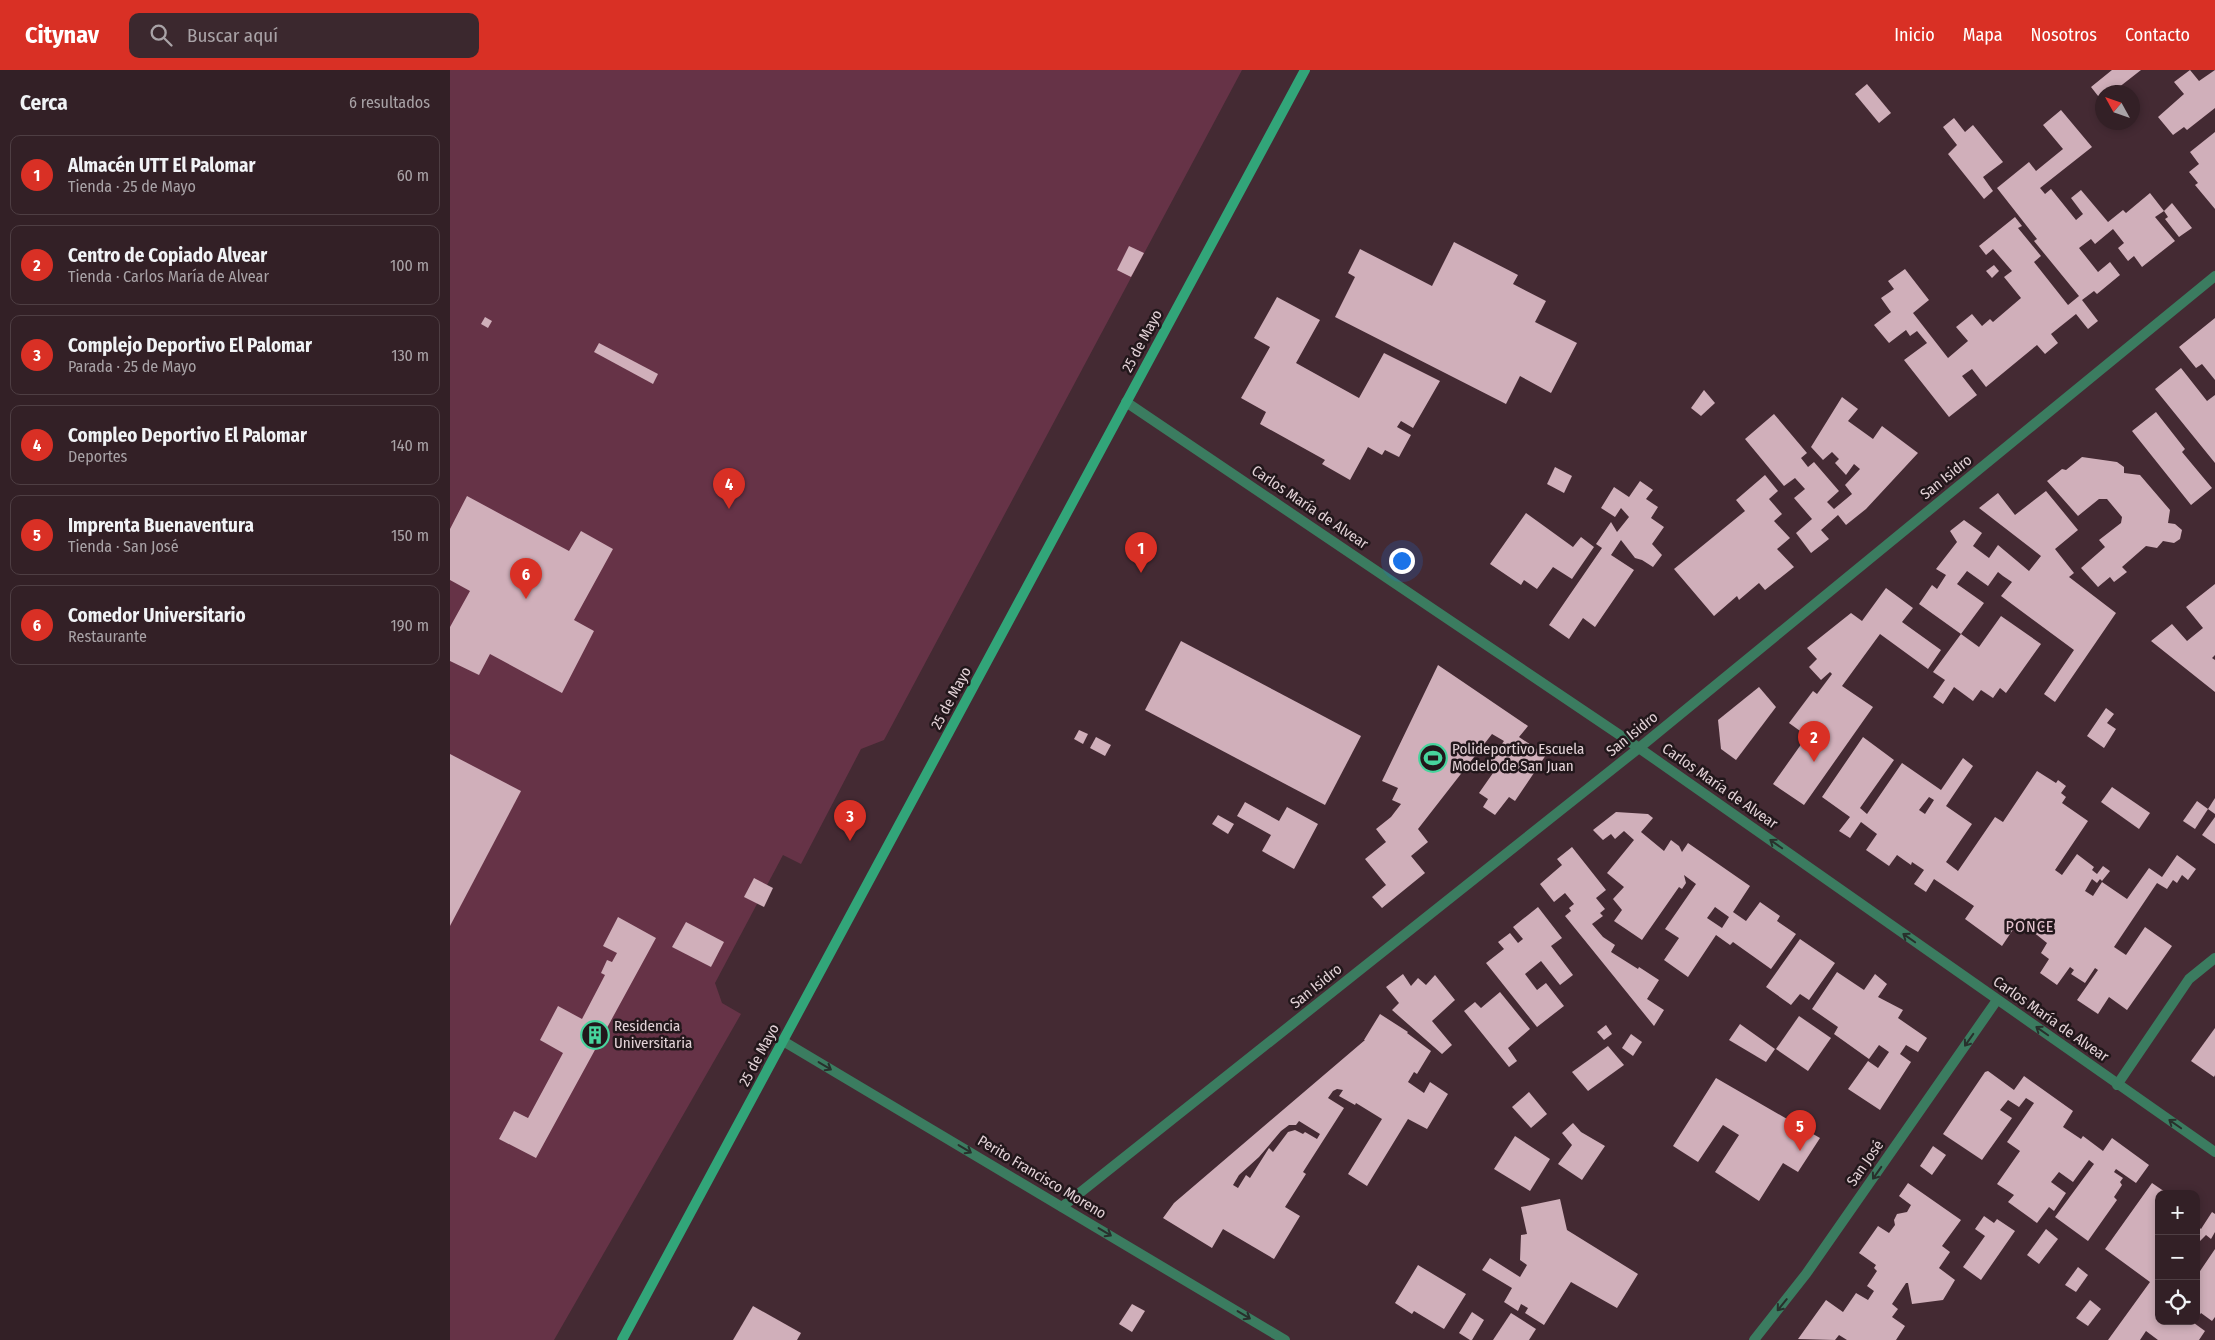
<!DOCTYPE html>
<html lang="es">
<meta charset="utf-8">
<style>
body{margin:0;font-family:"Fira Sans Condensed",sans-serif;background:#3b282e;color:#f1f3f6}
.controls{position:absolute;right:15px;bottom:15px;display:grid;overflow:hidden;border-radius:10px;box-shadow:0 2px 8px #0003}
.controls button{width:45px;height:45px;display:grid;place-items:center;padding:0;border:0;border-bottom:1px solid #4e3e43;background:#332026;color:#f1f3f6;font:25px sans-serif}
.compass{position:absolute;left:1645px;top:15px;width:45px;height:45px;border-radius:50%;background:#332026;box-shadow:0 2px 8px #0003;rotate:310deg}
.you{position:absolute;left:951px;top:490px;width:18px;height:18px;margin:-12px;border:4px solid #fff;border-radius:50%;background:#1a73e8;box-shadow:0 0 0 8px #1a73e833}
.badge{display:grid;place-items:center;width:32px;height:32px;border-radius:50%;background:#d93025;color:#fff;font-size:16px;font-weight:700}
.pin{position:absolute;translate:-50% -41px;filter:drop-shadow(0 1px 2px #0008)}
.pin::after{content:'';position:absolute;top:26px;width:18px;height:15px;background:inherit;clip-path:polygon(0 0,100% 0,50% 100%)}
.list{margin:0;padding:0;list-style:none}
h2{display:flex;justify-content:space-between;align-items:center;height:65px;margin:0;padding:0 20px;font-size:21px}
h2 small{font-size:16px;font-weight:400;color:#a9a3a7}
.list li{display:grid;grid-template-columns:32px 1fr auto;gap:15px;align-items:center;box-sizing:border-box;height:80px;margin:0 10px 10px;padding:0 10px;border:1px solid #4e3e43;border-radius:10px}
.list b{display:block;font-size:19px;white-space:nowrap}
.list p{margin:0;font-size:16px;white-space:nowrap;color:#a9a3a7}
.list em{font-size:16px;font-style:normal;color:#a9a3a7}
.icon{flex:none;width:28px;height:28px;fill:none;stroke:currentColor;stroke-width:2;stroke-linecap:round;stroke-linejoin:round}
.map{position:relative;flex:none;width:1765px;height:1270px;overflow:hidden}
header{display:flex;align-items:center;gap:30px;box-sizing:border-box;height:70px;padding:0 25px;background:#d93025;color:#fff}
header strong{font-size:24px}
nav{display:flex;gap:28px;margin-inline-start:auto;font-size:18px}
.search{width:350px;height:45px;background:#3b282e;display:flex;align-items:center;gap:12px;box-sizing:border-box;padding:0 18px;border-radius:10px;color:#a9a3a7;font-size:19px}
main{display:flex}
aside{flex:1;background:#332026}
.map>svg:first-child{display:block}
</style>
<header>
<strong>Citynav</strong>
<div class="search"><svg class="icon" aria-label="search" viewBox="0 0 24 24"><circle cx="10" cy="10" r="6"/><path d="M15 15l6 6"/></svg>Buscar aquí</div>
<nav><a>Inicio</a><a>Mapa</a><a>Nosotros</a><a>Contacto</a></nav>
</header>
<main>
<aside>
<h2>Cerca<small>6 resultados</small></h2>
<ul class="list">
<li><span class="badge">1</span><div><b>Almacén UTT El Palomar</b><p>Tienda · 25 de Mayo</p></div><em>60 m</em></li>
<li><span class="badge">2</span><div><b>Centro de Copiado Alvear</b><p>Tienda · Carlos María de Alvear</p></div><em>100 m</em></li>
<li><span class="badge">3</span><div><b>Complejo Deportivo El Palomar</b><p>Parada · 25 de Mayo</p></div><em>130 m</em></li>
<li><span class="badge">4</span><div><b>Compleo Deportivo El Palomar</b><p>Deportes</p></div><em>140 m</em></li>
<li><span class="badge">5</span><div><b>Imprenta Buenaventura</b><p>Tienda · San José</p></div><em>150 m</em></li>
<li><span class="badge">6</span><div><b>Comedor Universitario</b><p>Restaurante</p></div><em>190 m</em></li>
</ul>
</aside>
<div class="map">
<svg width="1765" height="1270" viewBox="0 0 1765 1270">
<rect width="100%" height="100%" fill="#442a33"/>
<polygon fill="#663347" points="0,0 792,0 434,670 411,679 351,794 333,785 265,913 272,933 291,944 104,1270 0,1270"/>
<g fill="#d0afba" fill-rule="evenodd">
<polygon points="1662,0 1691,0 1668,18 1671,21 1670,22 1652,22 1652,31 1641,17"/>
<polygon points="1740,0 1749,11 1765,0 1765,38 1737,60 1734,57 1723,65 1708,47 1734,24 1724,12"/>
<polygon points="1417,14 1441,43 1429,53 1405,24"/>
<polygon points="1611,40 1642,77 1590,118 1595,124 1601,119 1626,150 1633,144 1621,128 1631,120 1658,152 1673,140 1676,143 1700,123 1714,141 1722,133 1742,158 1729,167 1715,149 1718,147 1714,141 1705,147 1725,171 1692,197 1684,186 1678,191 1668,178 1674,173 1663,159 1645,174 1641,169 1629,178 1648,202 1660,192 1670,205 1647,224 1644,221 1632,230 1648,251 1638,259 1626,244 1601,264 1608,273 1595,284 1587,275 1536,317 1522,299 1512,306 1527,325 1499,347 1454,290 1477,273 1467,261 1460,266 1456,260 1439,273 1424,255 1441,242 1431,228 1444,219 1438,211 1455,199 1479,230 1463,243 1498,288 1518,271 1506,257 1522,244 1532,256 1540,249 1543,252 1571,228 1554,207 1562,201 1543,179 1536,185 1529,176 1565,147 1572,156 1568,158 1591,186 1584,192 1618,235 1629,226 1584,171 1587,169 1547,118 1579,92 1586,101 1613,79 1593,55"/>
<polygon points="1504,48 1515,62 1523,55 1553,92 1533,107 1543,121 1534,129 1498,84 1507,75 1493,57"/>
<polygon points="1765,62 1765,139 1745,115 1748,113 1739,102 1749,94 1740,82"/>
<polygon points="1004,172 1068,205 1063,214 1096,231 1085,252 1127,273 1101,323 1070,306 1056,334 885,247 905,207 898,203 910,179 982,216"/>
<polygon points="679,176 694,183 681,207 667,200"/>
<polygon points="1544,195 1549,201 1542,208 1536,201"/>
<polygon points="827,227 870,250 846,293 909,328 934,283 990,311 963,358 951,351 947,357 961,365 949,387 935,380 932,385 918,377 900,410 872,394 875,390 810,354 816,342 791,328 820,277 804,268"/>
<polygon points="35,247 42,251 38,258 31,254"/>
<polygon points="1765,248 1765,310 1752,294 1746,298 1729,277"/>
<polygon points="149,273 208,304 203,314 144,282"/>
<polygon points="1731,298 1757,331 1765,325 1765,393 1705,319"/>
<polygon points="1254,320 1265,333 1251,346 1241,338"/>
<polygon points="1392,327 1408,339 1398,351 1423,369 1432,356 1468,383 1416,439 1396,455 1388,445 1371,460 1379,469 1361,483 1346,463 1362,449 1344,428 1355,419 1345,408 1334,416 1295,369 1324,344 1357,383 1351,388 1358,397 1364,392 1389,421 1377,432 1384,439 1402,424 1395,415 1410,399 1404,394 1396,405 1385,393 1389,389 1382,382 1373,390 1361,377"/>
<polygon points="1706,342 1735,379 1732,382 1762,418 1741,435 1682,361"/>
<polygon points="1632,387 1667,392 1674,397 1674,403 1690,405 1720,440 1718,453 1725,454 1732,460 1730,469 1724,473 1713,471 1707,478 1696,476 1672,497 1677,502 1664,512 1660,507 1648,517 1631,498 1655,477 1649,470 1671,453 1672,447 1657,429 1649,429 1628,446 1597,411 1612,399 1616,400"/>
<polygon points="1105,397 1122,406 1114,423 1097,414"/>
<polygon points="1315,405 1328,421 1319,429 1332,444 1324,451 1340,468 1327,479 1344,497 1315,520 1309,513 1289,530 1287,526 1264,546 1224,499 1295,441 1286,430"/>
<polygon points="1190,411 1203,420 1196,429 1208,437 1201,448 1214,457 1202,474 1212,485 1203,497 1192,490 1185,488 1171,470 1161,485 1184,500 1145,557 1133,548 1119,569 1099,555 1152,478 1146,474 1161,452 1167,462 1179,447 1171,438 1165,447 1151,438 1164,417 1179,427"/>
<polygon points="1596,421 1628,460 1605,479 1624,503 1619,507 1666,543 1605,632 1594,624 1624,580 1551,526 1562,512 1553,506 1548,502 1538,516 1517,501 1507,514 1534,533 1511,564 1469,534 1482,515 1487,519 1496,505 1486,499 1507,472 1500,461 1514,450 1532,463 1523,476 1539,488 1548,475 1579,501 1591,486 1529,438 1548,423 1565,445"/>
<polygon points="17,426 119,481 131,461 163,479 124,550 144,561 112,623 40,584 29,605 0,591 0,557 20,521 0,510 0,459"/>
<polygon points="1076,443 1123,477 1131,467 1144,477 1122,509 1103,497 1087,519 1074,510 1071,515 1040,494"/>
<polygon points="1765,514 1765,585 1762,588 1765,590 1765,622 1701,571 1722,554 1737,571 1753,558 1736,537"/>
<polygon points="1436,518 1463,538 1452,552 1491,580 1478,599 1430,564 1392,616 1423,637 1354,735 1323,714 1357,666 1339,653 1363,621 1367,624 1382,604 1380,602 1371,610 1359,597 1367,589 1357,578 1401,543 1412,551"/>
<polygon points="1551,546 1591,574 1556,623 1550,618 1543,628 1531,620 1523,631 1504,617 1493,634 1483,627 1495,610 1483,602 1511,564 1529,577"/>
<polygon points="731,571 911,666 875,735 695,640"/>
<polygon points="988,595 1078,656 1069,667 1096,685 1065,731 1059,727 1045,745 1033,737 1038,729 1029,723 1043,703 1042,696 1038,693 1054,671 1042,664 968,759 978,772 961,786 975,803 932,838 922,827 936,815 915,789 936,772 926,759 941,747 951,734 942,730 948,718 932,711"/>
<polygon points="1309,617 1326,637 1286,690 1271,679 1268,650"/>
<polygon points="1656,638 1664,644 1657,653 1666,659 1654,678 1637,666"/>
<polygon points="629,660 638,664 633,674 624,669"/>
<polygon points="646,667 661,675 655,686 640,678"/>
<path d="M 1413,667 L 1444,690 L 1410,738 L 1417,744 L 1452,693 L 1491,720 L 1513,688 L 1523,696 L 1496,736 L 1522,754 L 1496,792 L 1508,801 L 1545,747 L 1553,752 L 1587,701 L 1606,713 L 1608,710 L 1616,716 L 1611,723 L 1616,727 L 1612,733 L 1638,751 L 1605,800 L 1612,805 L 1627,784 L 1644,797 L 1642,800 L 1647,804 L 1653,796 L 1660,801 L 1652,811 L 1650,809 L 1647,813 L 1642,809 L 1635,821 L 1643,826 L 1652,812 L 1677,829 L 1699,798 L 1712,807 L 1727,785 L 1746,799 L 1738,810 L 1732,805 L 1727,813 L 1723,810 L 1717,819 L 1707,813 L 1664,877 L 1676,885 L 1695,857 L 1722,876 L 1677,940 L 1659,927 L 1648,944 L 1627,930 L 1648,900 L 1645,898 L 1635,913 L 1621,904 L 1624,900 L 1620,897 L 1607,915 L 1590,903 L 1599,889 L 1591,883 L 1597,873 L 1587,865 L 1568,852 L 1552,876 L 1515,849 L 1524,836 L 1484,809 L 1476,822 L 1464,814 L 1474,800 L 1462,792 L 1461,795 L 1447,785 L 1439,796 L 1416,780 L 1427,764 L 1411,752 L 1400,768 L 1389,761 L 1400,747 L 1372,727 ZM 1479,727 L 1484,730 L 1475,744 L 1469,740 Z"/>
<polygon points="0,684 71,721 0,856"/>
<polygon points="1662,717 1700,743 1689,759 1651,732"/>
<polygon points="1765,728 1765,744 1758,739"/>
<polygon points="1747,731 1758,739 1745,759 1733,751"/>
<polygon points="795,732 829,751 837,737 868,754 844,799 812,781 821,765 787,746"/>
<path d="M 1166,742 L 1198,744 L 1203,748 L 1191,762 L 1214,781 L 1221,770 L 1229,776 L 1232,782 L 1238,773 L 1300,816 L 1283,842 L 1296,851 L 1310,832 L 1330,846 L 1327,851 L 1346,864 L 1321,899 L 1283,872 L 1280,875 L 1266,865 L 1238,907 L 1214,890 L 1229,868 L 1215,859 L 1246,814 L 1234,805 L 1236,813 L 1232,819 L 1229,817 L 1192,870 L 1164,851 L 1172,840 L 1163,829 L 1174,817 L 1157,803 L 1184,770 L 1174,761 L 1165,769 L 1161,764 L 1153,770 L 1143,760 ZM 1265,837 L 1279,847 L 1272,858 L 1257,848 Z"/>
<polygon points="768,745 784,754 778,764 762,754"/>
<polygon points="1765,747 1765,774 1752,765"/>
<polygon points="1122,777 1156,820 1146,828 1155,839 1150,843 1153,846 1142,854 1153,867 1165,875 1161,882 1188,899 1189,897 1209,910 1197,929 1214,940 1204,956 1115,846 1121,841 1119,838 1124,834 1115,823 1104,832 1090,814 1112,795 1107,789"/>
<polygon points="304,808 323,818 314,837 294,827"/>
<polygon points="1088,837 1112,868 1101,876 1123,905 1110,915 1091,891 1075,904 1087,920 1096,913 1114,936 1087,957 1036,893 1054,879 1048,872 1060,863 1068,873 1073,869 1063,857"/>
<polygon points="168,847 206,868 86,1088 49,1069 64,1041 78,1048 113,983 90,970 108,936 132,949 155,905 151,903 157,890 162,892 167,883 153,876"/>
<polygon points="236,852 274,872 261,897 222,877"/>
<polygon points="1350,869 1385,893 1359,930 1350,924 1341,935 1316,917"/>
<polygon points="1387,902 1414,920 1425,904 1437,914 1428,927 1453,940 1448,948 1477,968 1468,982 1456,975 1450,984 1461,992 1430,1040 1398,1019 1418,991 1428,998 1439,982 1429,975 1419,989 1384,964 1388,957 1362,939"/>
<polygon points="953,904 961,916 968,908 976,915 985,905 1005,930 982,951 1002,975 992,984 942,940 949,933 936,917"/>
<polygon points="1050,922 1080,959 1058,978 1067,991 1059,997 1014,941 1025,932 1031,938"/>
<path d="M 930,944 L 958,962 L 957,963 L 981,981 L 967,1004 L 964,1002 L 958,1012 L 974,1023 L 980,1012 L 998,1024 L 977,1059 L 958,1049 L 917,1116 L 898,1104 L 932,1049 L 906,1033 L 905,1035 L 889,1026 L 893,1020 L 887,1019 L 883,1021 L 878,1028 L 894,1038 L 853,1102 L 856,1104 L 835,1137 L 850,1146 L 824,1189 L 773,1159 L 762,1178 L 713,1148 L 724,1133 L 915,970 L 914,970 ZM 849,1051 L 870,1064 L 867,1069 L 855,1062 L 853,1064 L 845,1060 L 838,1062 L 823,1082 L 819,1078 L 800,1108 L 796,1105 L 788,1118 L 783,1115 L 789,1105 L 809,1087 L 831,1061 L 839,1055 L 846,1055 Z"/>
<polygon points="1349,946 1381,968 1358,1001 1326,979"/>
<polygon points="1290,954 1325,979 1316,992 1279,970"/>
<polygon points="1156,955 1162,964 1154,970 1147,962"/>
<polygon points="1765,958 1765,1005 1764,1007 1741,991"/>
<polygon points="1181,964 1192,972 1183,986 1172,978"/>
<polygon points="1158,976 1174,995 1138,1021 1122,1002"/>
<polygon points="1538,1001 1564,1020 1574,1006 1623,1041 1613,1057 1631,1069 1633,1066 1653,1081 1662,1068 1699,1095 1686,1113 1666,1099 1664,1102 1673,1108 1670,1112 1672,1115 1664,1127 1667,1130 1638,1171 1605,1147 1644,1094 1639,1090 1623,1112 1609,1102 1601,1112 1616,1123 1604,1141 1599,1137 1587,1153 1558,1132 1564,1125 1547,1114 1570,1081 1557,1072 1584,1033 1576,1028 1569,1037 1558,1030 1550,1040 1562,1048 1532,1090 1493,1064 1535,1002"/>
<polygon points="1266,1008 1370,1068 1348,1102 1333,1093 1309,1131 1265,1102 1289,1065 1273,1055 1248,1092 1223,1076"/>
<polygon points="1079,1022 1097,1044 1081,1058 1062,1037"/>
<polygon points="1123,1053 1131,1062 1155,1076 1132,1110 1108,1094 1122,1075 1112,1063"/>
<polygon points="1065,1066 1100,1089 1080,1121 1044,1099"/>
<polygon points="1483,1076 1496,1085 1482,1105 1470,1096"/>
<polygon points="1458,1113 1511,1150 1492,1176 1500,1182 1489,1198 1505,1210 1493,1230 1462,1234 1458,1213 1456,1213 1442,1234 1448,1239 1442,1247 1455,1256 1446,1270 1397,1270 1389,1265 1385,1270 1348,1269 1376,1230 1393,1242 1406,1223 1418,1230 1424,1221 1417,1216 1427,1201 1424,1198 1426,1195 1409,1183 1428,1156 1439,1163 1445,1155 1444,1150 1447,1144 1457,1142 1461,1135 1449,1126"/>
<polygon points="1702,1113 1718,1124 1709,1124 1709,1251 1745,1251 1744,1253 1755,1261 1749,1270 1708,1270 1696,1261 1690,1270 1658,1270 1700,1212 1655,1179"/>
<polygon points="1110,1129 1117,1160 1188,1204 1167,1238 1121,1212 1094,1255 1075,1243 1078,1238 1071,1234 1068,1241 1054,1232 1062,1218 1032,1200 1040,1188 1070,1207 1077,1195 1070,1190 1071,1165 1077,1164 1071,1137"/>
<polygon points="1762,1142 1765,1144 1765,1162 1761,1169 1756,1165 1746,1175 1746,1155 1751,1159"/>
<polygon points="1534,1146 1544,1153 1547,1149 1565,1161 1531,1210 1513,1197 1535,1166 1525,1159"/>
<polygon points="1596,1159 1608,1169 1589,1194 1577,1185"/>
<polygon points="1765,1179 1765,1247 1762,1251 1751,1243 1746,1250 1746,1207"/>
<polygon points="968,1195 1016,1224 994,1259 964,1241 962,1244 945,1233"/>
<polygon points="1628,1197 1638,1205 1626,1222 1615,1215"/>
<polygon points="1640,1230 1651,1239 1638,1256 1626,1248"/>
<polygon points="682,1234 695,1241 682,1262 669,1254"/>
<polygon points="303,1236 351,1263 347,1270 283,1270"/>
<polygon points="1022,1242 1034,1250 1022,1270 1020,1270 1009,1263"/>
<polygon points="1061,1243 1086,1259 1079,1270 1043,1270"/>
</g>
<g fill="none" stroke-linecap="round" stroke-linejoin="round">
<g stroke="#3b7c60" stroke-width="10">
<polyline points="676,332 1189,678 1765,1082"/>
<polyline points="333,971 835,1270"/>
<polyline points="1667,1015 1739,909 1765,888"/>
<polyline points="612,1137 1189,678 1765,206"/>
<polyline points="1304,1270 1356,1204 1547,930"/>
</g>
<polyline stroke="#32a579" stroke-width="10" points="172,1270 855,0"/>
</g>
<defs><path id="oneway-shaft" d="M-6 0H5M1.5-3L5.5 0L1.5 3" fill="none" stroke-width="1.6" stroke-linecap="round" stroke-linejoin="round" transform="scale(1.25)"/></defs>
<g stroke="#28302c">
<use href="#oneway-shaft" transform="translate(1326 774) rotate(-145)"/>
<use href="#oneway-shaft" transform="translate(1459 868) rotate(-145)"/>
<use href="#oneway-shaft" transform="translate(1592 961) rotate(-145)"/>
<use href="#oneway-shaft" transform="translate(1519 970) rotate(125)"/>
<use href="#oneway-shaft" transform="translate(375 996) rotate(31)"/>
<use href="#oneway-shaft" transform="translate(1725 1054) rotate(-145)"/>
<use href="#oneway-shaft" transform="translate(515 1079) rotate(31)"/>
<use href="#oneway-shaft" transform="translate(1427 1103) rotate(125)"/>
<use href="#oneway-shaft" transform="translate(655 1162) rotate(31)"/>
<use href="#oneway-shaft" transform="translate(1332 1235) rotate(129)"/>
<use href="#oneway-shaft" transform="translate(794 1245) rotate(31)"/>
</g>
<defs>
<symbol id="stadium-ring" viewBox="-11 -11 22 22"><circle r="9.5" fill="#22171b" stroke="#47d49d" stroke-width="1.5"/><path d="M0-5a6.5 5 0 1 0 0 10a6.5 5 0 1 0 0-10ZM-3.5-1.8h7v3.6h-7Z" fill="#47d49d"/></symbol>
<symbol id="building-ring" viewBox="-11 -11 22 22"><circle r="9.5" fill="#22171b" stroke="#47d49d" stroke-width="1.5"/><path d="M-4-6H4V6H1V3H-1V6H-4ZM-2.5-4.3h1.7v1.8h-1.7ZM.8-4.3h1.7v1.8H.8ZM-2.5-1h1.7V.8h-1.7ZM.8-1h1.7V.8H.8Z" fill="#47d49d"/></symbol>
</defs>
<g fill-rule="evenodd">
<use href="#stadium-ring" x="967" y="672" width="32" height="32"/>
<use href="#building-ring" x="129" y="949" width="32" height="32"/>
</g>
<g text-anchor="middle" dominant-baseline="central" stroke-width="5" stroke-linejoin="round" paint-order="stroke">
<g font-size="15" fill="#e3d2d7" stroke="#22171b">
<text transform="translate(692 271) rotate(-62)">25 de Mayo</text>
<text transform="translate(1496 407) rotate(-39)">San Isidro</text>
<text transform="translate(860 437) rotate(34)">Carlos María de Alvear</text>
<text transform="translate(501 628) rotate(-62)">25 de Mayo</text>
<text transform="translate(1182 664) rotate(-39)">San Isidro</text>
<text transform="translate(1270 716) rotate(35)">Carlos María de Alvear</text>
<text transform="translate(866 916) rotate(-39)">San Isidro</text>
<text transform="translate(1601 949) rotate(35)">Carlos María de Alvear</text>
<text transform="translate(309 985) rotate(-62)">25 de Mayo</text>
<text transform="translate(1415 1093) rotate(-55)">San José</text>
<text transform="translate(592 1107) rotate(31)">Perito Francisco Moreno</text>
</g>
<g font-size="15" fill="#e3d2d7" stroke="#22171b" text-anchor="start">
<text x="1002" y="679">Polideportivo Escuela<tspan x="1002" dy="17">Modelo de San Juan</tspan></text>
<text x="164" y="956">Residencia<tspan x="164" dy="17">Universitaria</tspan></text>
</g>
<g font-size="16" letter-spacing="1" fill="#e6c4d0" stroke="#22171b">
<text x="1580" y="856">PONCE</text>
</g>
</g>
</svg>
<div class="controls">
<button>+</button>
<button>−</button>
<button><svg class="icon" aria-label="locate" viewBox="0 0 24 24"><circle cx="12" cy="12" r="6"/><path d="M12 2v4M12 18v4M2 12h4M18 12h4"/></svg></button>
</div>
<svg class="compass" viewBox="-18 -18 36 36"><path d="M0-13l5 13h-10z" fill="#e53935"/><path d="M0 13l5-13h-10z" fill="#a9a3a7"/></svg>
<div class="you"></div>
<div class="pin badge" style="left:691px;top:503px">1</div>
<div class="pin badge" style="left:1364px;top:692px">2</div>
<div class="pin badge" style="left:400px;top:771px">3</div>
<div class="pin badge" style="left:279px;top:439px">4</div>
<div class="pin badge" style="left:1350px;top:1081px">5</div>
<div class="pin badge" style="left:76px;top:529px">6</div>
</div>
</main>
